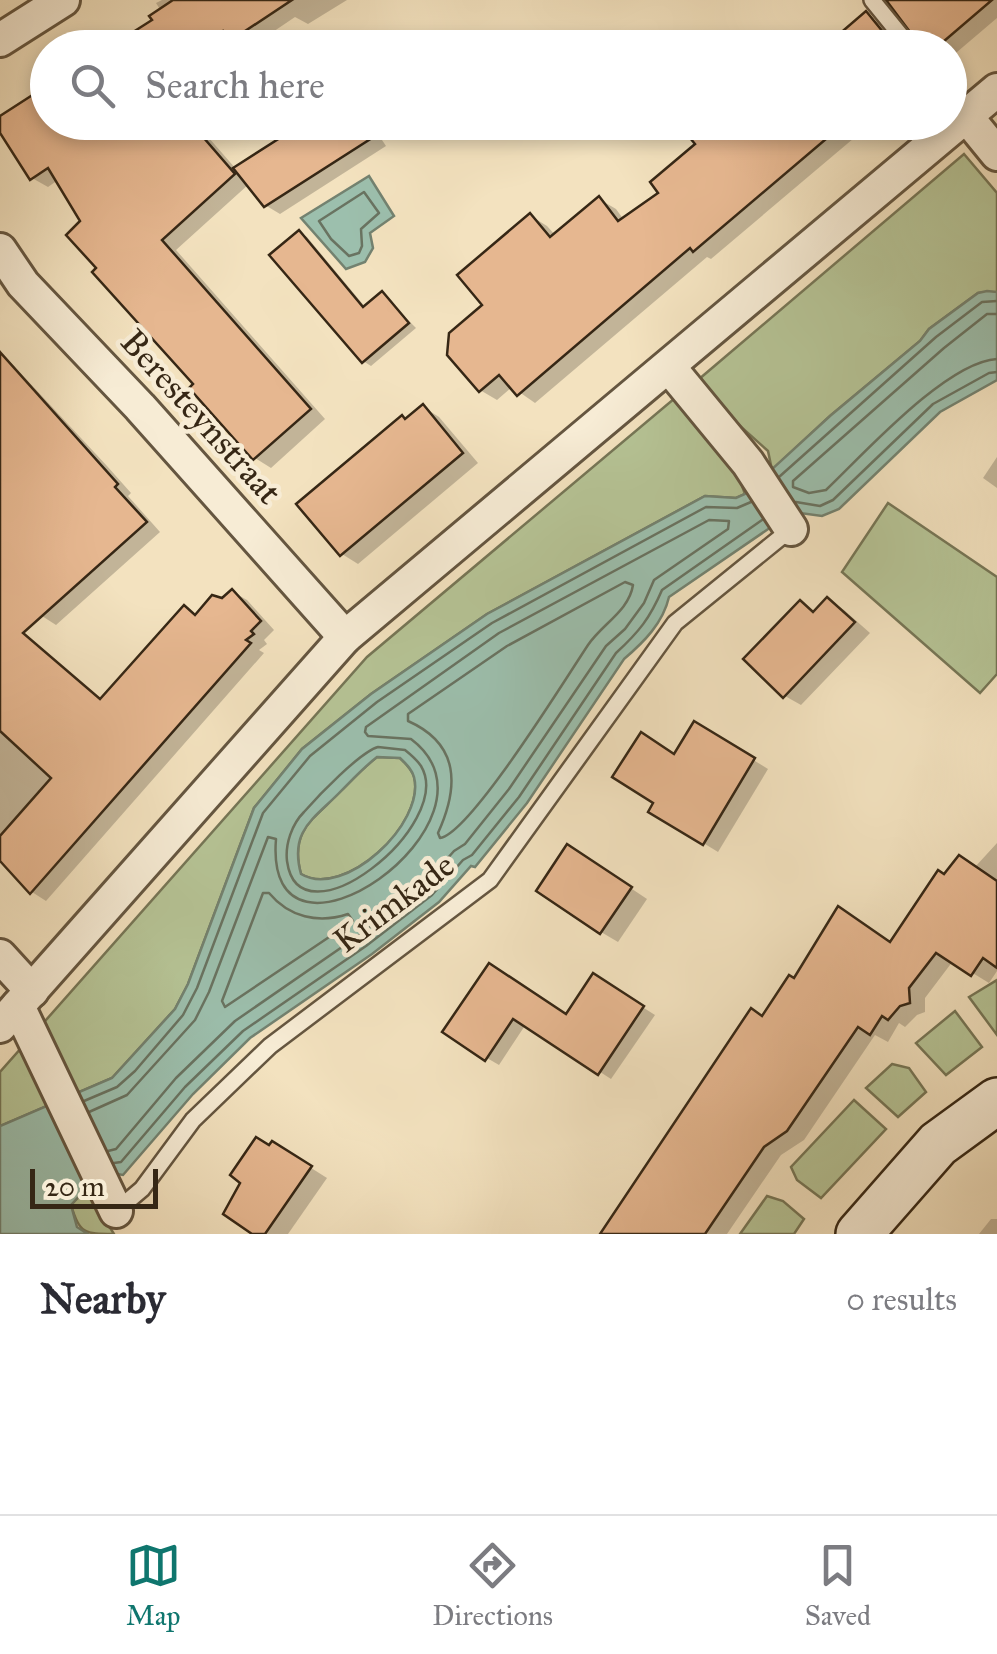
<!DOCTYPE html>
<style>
body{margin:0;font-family:"IM FELL Great Primer",serif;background:#f2f2f3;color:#2b2b33}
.scale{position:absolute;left:30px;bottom:25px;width:128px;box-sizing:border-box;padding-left:10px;border:5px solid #362715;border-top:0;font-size:28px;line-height:35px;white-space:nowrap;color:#362715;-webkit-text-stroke:8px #f7ecd5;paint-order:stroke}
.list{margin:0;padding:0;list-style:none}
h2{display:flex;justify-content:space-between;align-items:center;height:130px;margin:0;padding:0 40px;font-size:42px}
h2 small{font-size:32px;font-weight:400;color:#7c7c81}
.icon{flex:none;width:55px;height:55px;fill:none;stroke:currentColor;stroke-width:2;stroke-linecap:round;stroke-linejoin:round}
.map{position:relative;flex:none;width:997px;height:1234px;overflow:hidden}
.search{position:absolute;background:#fff;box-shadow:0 5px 15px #0003;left:30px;right:30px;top:30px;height:110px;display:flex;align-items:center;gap:25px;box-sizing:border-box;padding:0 35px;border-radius:55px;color:#7c7c81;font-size:38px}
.sheet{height:280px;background:#fff}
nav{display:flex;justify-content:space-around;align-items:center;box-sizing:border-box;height:140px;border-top:2px solid #e1e1e2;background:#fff;font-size:28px;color:#7c7c81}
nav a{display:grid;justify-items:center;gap:5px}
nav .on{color:#0f766e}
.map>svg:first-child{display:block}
</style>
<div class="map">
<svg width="997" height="1234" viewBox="0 0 997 1234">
<rect width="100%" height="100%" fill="#f3e2bf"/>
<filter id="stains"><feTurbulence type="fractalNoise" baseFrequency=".002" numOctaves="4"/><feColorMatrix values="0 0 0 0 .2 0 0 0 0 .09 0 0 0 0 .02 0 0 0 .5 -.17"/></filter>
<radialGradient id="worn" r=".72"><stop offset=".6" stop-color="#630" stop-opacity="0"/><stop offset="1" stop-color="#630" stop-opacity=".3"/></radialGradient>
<g fill="#b6c496" stroke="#767656" stroke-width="2.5">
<polygon points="964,154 997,193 997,292 978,293 929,329 920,341 830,416 772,470 768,451 730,417 698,380"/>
<polygon points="675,398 737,472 745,494 736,498 705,496 487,614 371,694 302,749 254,808 188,984 175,1009 112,1078 0,1126 0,1072 367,657"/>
<polygon points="888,503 997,577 997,674 980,693 842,572"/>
<path d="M 377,757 L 400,758 C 406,764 412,769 414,777 C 426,823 344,900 301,874 C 289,830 314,819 341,791 C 353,779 363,768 377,757 Z"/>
<polygon points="997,980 997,1035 969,997"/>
<polygon points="955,1011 982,1047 946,1075 916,1043"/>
<polygon points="892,1064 909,1068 926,1092 898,1117 866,1088"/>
<polygon points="854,1100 886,1129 821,1198 797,1180 791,1167"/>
<path d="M 86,1189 L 114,1234 C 84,1234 80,1234 71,1205 Z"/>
<polygon points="767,1196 783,1201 804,1219 794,1234 740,1234"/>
</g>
<g fill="#9cbfad" stroke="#738270" stroke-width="2.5" fill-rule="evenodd">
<polygon points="369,176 394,216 370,233 373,248 365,262 346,269 301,218"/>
<path d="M 987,291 L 997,292 L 997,380 L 940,412 L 839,509 L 822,516 L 793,512 L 669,597 C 663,623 644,642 624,659 L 527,803 L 475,867 L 471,866 L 439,902 L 372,954 L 250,1038 L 193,1094 L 123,1175 L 111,1173 L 86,1189 L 71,1205 L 77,1227 L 88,1234 L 0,1234 L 0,1126 L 112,1078 L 175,1009 L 188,984 L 254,808 L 302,749 L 371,694 L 487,614 L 705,496 L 736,498 L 745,494 L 830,416 L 920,341 L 929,329 L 978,293 ZM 377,757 L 400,758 C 406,764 412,769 414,777 C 426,823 344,900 301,874 C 289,830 314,819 341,791 C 353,779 363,768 377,757 Z"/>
</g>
<g fill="#0003">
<polygon points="162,0 347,0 308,24 295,17 249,48 114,48 155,21 161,11 156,3"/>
<polygon points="890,0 997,0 997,18 950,58 950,48 922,48"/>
<polygon points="869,17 885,26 903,48 825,48"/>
<polygon points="0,119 195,122 236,169 370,122 386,146 280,214 265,205 249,184 176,250 325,419 271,468 255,458 192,388 197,384 99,268 84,221 58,180 48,187 32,178 0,129"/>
<polygon points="732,122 873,122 711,259 707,257 535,403 512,387 497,400 480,390 485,305 531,216 547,226 556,236 599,199 616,209 624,220 661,194"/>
<polygon points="299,233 307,237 366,308 382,294 416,328 371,366 363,361"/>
<polygon points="0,351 107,466 131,493 128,496 160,532 56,625 42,616 0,529"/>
<polygon points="423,407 439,417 478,463 358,564 342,554 407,421"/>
<polygon points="997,457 997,488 983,478"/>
<polygon points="233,592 247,600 274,630 264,640 267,644 259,650 264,653 46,901 32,892 0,857 0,651 69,675 103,700 184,608 197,616"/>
<polygon points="828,600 844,610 870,633 801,705 785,696 800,604 816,613"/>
<polygon points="695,724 768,769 718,852 651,811 675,756"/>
<polygon points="997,843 997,971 989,983 953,961 925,998 925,1012 917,1015 905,1027 899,1023 888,1042 875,1035 804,1140 781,1155 727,1234 601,1234 795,981 892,945 945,878 975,867"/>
<polygon points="584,857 647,899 618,942 601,932"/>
<polygon points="490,966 567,1017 606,984 655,1015 611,1079 526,1024 499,1065 487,1058"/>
<polygon points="289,1154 327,1178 288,1234 257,1234"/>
<polygon points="991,1219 997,1219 997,1234 979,1234"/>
</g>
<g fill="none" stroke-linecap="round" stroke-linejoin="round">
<g stroke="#697361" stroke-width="2.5">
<polygon points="364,192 379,213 361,229 362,246 359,253 349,256 331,239 319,221"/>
<path d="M 997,314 L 987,314 L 944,348 L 793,481 L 793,487 L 809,493 L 826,490 C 863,455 946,362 997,359"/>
<polyline points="779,477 936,337 982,302 997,301"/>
<polyline points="796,502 820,506 833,500 933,404 989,373 997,372"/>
<path d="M 625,582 L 633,585 C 629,611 602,624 588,645 C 566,678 470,834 440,838 L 438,833 C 459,787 460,744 408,721 L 408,714 L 507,646 Z"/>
<path d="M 378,747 L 405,750 C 410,754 417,760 421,766 C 456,825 299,949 287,861 C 285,844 292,824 304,812 C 318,796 360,752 378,747 Z"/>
<path d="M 263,893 L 269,893 C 289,917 318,924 348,914 L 353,921 L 225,1007 L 222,1001 Z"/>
<polyline points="84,1101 117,1087 135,1071 183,1015 197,988 263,813 310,756 377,702 492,623 706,507 737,508 751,502"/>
<path d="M 89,1112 L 127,1095 L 195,1020 L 209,992 L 268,837 L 276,839 C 263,998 519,820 411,739 L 368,736 L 365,732 L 366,727 L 499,633 L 709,520 L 729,521 L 728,529 L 654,580 L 644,603 L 625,629 L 606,646 L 509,789 L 465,844 L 454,851 L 423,886 L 358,936 L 235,1021 L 176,1078 L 116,1149 L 108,1151"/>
<path d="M 114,1163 L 121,1162 L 185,1087 L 243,1031 L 366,946 L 432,895 L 463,860 L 472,855 L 519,797 L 616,653 C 639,632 650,618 662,590 L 762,520"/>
</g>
</g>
<g fill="#e6b790" stroke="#362715" stroke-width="2.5">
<polygon points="173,0 292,0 230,41 223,31 198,48 108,48 152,20 149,16"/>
<polygon points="886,0 992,0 936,48 922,48"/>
<polygon points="866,11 896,48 823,48"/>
<polygon points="48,85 48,122 190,122 235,174 162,240 311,409 253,460 189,388 193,384 92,272 96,268 66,235 80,221 48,168 30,180 0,133 0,116"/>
<polygon points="305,122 397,122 264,207 233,168"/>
<polygon points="677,122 846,122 693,252 690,248 517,396 499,375 479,392 447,355 449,333 482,305 457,275 530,213 550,237 599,196 618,221 658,193 650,182 695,144"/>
<polygon points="299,230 363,307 382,291 409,323 362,363 269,255"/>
<polygon points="0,352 118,484 115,487 147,522 23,633 100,699 184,605 195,615 212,595 222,598 232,589 261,621 251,631 254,634 246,640 251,643 30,894 0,861 0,836 51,778 0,731"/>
<polygon points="423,404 463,453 340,556 296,504 402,415 405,419"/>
<polygon points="827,597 855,622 783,698 743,659 800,600 813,612"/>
<polygon points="694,721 755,758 703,845 648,812 653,803 612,777 641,732 674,754"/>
<polygon points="567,844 632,887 600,934 536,891"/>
<polygon points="959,855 997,881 997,968 983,958 971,976 936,953 909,988 910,1003 900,1006 888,1020 882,1016 870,1035 858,1027 787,1131 764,1147 705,1234 600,1234 751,1008 762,1016 789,975 794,978 838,906 890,942 938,870 944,874"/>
<polygon points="489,963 566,1014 593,973 644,1006 598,1075 513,1019 485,1061 442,1032"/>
<polygon points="256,1137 269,1145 272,1141 312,1166 265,1234 252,1234 223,1214 240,1183 230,1175"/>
</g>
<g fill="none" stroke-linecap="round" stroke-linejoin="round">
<defs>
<g id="lane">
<polyline points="872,0 911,48"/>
<polyline points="950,96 966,116"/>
<polyline points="116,1211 142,1189 193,1120 270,1046 490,880 675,623 791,529"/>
</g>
<g id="street">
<polyline points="0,40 63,0"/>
<polyline points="966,116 997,154"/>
<polyline points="0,250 23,284 140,407 345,637"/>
<polyline points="669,367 748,463 791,529"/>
<polyline points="0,956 32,991"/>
<polyline points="18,1006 116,1211"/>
<polyline points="0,1026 345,637 997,90"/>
</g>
<polyline id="secondary" points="859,1234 938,1144 997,1101"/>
</defs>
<use href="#lane" stroke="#655640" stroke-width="20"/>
<use href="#street" stroke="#655640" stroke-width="38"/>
<use href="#secondary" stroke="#362715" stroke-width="50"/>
<use href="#lane" stroke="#f7ecd5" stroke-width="15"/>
<use href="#street" stroke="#f7ecd5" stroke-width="32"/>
<use href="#secondary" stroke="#f7ecd5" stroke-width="45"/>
</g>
<g text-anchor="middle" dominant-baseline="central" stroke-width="9" stroke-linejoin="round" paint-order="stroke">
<g font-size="35" fill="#362715" stroke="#f7ecd5">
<text transform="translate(201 417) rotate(48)">Beresteynstraat</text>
<text transform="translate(394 903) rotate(-37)">Krimkade</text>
</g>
</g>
<rect width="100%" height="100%" filter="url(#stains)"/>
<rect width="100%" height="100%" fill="url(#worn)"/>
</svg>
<div class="scale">20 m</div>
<div class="search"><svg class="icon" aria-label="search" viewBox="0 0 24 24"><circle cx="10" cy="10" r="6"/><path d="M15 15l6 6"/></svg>Search here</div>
</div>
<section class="sheet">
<h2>Nearby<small>0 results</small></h2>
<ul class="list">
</ul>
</section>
<nav>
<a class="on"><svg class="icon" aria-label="map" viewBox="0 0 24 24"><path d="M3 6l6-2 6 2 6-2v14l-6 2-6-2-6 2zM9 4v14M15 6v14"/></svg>Map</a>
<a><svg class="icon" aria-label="directions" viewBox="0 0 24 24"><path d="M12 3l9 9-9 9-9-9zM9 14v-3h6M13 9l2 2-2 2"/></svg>Directions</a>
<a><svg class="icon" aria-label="saved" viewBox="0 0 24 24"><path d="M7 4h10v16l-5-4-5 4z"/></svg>Saved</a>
</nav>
